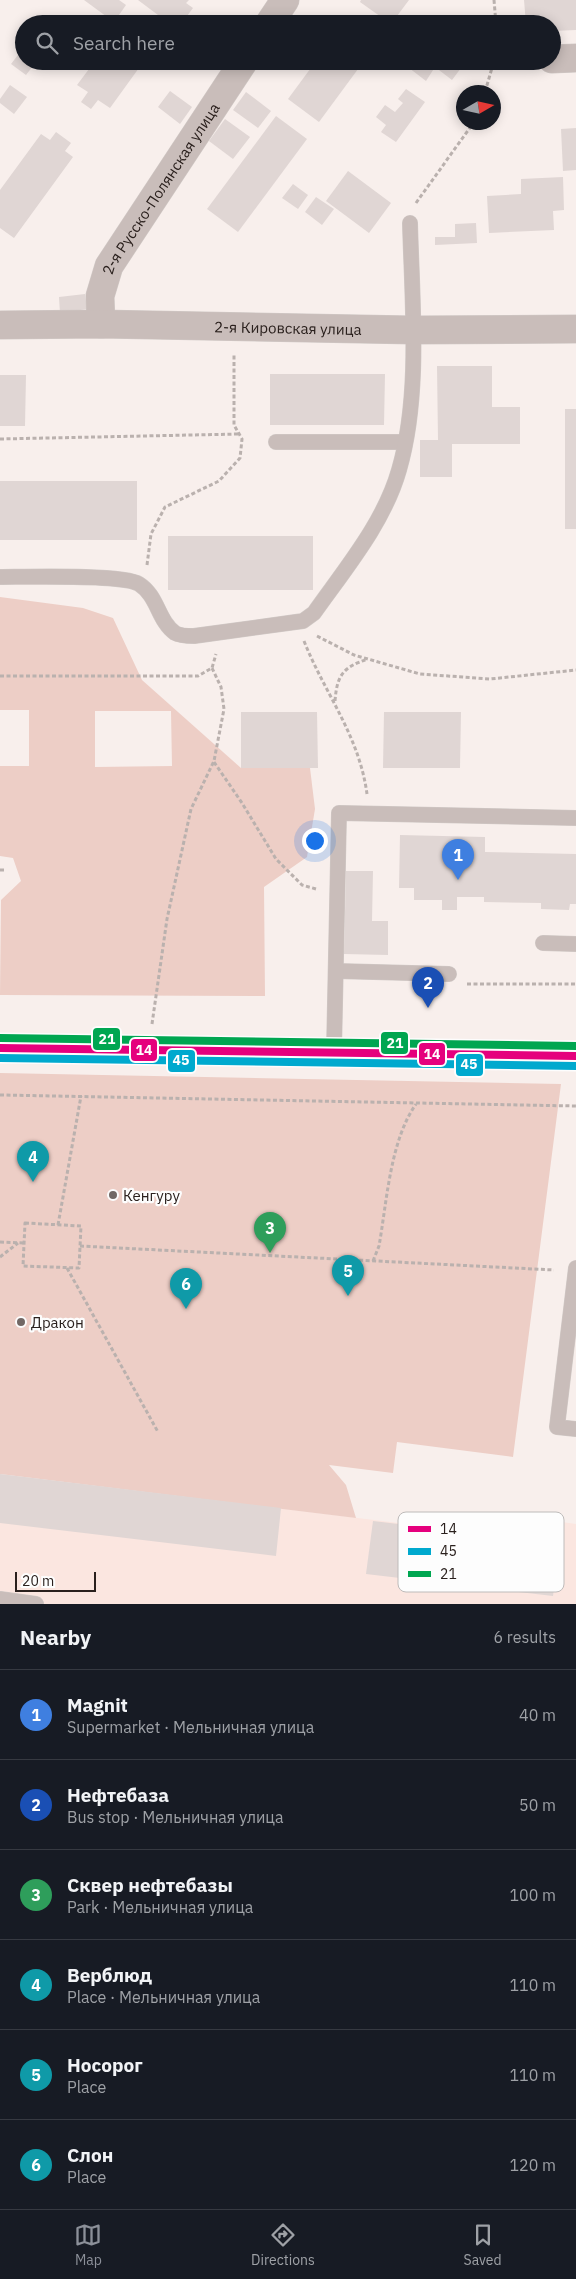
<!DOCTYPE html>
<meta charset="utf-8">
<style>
body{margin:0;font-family:"IBM Plex Sans",sans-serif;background:#20242c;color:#f1f3f6}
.compass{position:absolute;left:456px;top:85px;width:45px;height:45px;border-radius:50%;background:#171b24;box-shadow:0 2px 12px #0003;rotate:81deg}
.scale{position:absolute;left:15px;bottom:12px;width:81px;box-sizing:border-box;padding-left:5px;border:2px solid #2a201d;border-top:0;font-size:14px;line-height:18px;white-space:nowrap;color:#2a201d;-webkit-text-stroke:4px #fdfdfd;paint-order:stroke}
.you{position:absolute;left:314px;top:840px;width:18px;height:18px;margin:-12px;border:4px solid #fff;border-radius:50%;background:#1a73e8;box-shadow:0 0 0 8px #1a73e833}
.badge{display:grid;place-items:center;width:32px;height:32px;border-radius:50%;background:#8c9099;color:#fff;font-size:16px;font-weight:700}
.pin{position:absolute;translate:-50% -41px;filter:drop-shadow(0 1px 2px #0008)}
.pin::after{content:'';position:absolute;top:26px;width:18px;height:15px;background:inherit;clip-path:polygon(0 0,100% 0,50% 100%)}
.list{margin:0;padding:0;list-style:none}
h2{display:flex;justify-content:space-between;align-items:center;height:65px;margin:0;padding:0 20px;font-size:21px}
h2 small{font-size:16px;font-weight:400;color:#9ea1a6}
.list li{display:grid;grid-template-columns:32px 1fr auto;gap:15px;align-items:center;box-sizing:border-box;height:90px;padding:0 20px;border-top:1px solid #363941}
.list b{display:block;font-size:19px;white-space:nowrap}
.list p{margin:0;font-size:16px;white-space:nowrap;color:#9ea1a6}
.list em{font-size:16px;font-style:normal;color:#9ea1a6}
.icon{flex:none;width:28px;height:28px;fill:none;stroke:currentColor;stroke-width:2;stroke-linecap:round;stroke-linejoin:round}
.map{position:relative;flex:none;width:576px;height:1604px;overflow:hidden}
.search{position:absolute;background:#171b24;box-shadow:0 2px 12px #0003;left:15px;right:15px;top:15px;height:55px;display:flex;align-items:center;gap:12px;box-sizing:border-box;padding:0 18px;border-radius:28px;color:#9ea1a6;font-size:19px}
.sheet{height:605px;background:#171b24}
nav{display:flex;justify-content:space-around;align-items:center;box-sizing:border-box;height:70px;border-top:1px solid #363941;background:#171b24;font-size:14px;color:#9ea1a6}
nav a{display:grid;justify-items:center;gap:2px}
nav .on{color:#8c9099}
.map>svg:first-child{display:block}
</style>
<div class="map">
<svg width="576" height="1604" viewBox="0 0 576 1604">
<rect width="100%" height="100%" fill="#f8efec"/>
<polygon fill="#fbe6e0" points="0,1474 545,1541 548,1520 576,1524 576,1604 0,1604"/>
<g fill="#edcec6" fill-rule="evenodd">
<path d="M 0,597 L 83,608 L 113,618 L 142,680 L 241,768 L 310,768 L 315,809 L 307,857 L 264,887 L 265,996 L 0,995 L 1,900 L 21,881 L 13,858 L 0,856 L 0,766 L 29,766 L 29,710 L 0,710 ZM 95,711 L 171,711 L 172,766 L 95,767 Z"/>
<polygon points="0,1073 561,1084 513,1457 397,1442 393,1473 329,1465 346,1485 356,1518 0,1474"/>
</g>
<g fill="#e0d6d4">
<polygon points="84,0 119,0 126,5 114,22"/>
<polygon points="138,0 189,0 186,3 193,8 181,24 170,24"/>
<polygon points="361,0 409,0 391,24 360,2"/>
<polygon points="524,0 576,0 576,30 552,31 552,24 526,24"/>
<polygon points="469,17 479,24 464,24"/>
<polygon points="21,51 24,53 24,61 36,62 26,75 11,64"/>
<polygon points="95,61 144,61 110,108 98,100 91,109 81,102 88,92 77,85"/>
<polygon points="316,61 356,61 361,65 319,122 288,99"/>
<polygon points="400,61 455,61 461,68 452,80 435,67 426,81"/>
<polygon points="10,85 27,97 14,114 0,103 0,99"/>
<polygon points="406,89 425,102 396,142 381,132 386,125 376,117 385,105 395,112 403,103 398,99"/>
<polygon points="170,91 192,107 180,124 158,107"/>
<polygon points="246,92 271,111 258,128 233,110"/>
<polygon points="276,116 307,139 238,232 207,209"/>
<polygon points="225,119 250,137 233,159 209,141"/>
<polygon points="576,128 576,170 563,171 561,129"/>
<polygon points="56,132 71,143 65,151 73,157 14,238 0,228 0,190 41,134 50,140"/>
<polygon points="348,171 391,203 369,233 326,201"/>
<polygon points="563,177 564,210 553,211 554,230 489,233 487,196 521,194 521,179"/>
<polygon points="293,184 308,195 298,209 282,198"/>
<polygon points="316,197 334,209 322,225 305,212"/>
<polygon points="476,223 477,243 435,245 435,237 455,237 455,224"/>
<polygon points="85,294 87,309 60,313 59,297"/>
<polygon points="437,366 492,366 492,407 520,407 520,444 452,444 452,477 420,477 420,440 438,440"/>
<polygon points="270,374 385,374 384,425 270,425"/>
<polygon points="0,375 26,375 25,426 0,426"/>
<rect x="565" y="409" width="11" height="120"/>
<rect x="0" y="481" width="137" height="59"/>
<rect x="168" y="536" width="145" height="54"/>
<polygon points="241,712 317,712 318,768 241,768"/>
<polygon points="384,712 461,712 460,768 383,768"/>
<polygon points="400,835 485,837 485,852 576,854 576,904 570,904 569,910 541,909 541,903 484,902 484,897 457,897 457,910 442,910 442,900 414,900 414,888 399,888"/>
<polygon points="346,871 373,871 372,921 388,921 388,955 344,954"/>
<polygon points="0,1474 281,1508 276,1556 0,1523"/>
<polygon points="373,1521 560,1543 553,1596 366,1574"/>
</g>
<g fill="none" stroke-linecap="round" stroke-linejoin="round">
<defs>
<g id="service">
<polyline points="276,442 404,442"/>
<path d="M 0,577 C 24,577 123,574 139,584 C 158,596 158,621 175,633 C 180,636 189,636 194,636 L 303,621 L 314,613 C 345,569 384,523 399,470 C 421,395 412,301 410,223"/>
<polyline points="543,943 576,944"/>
<polyline points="336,971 449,974"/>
<polyline points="334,1051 339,813 576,818"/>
<polyline points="576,1268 557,1427 576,1429"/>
<polyline points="0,1599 36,1604"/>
</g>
<g id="minor">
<polyline points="269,24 285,0"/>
<polyline points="552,59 576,58"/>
<path id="s1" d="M 101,324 L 100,296 L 109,266 L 244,61"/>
<path id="s2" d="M 0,325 L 101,324 L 413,330 L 576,329"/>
</g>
<polyline id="primary" points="0,1048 576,1056"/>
</defs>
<use href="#service" stroke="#d2cbc8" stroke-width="16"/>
<use href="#minor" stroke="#d2cbc8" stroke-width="29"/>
<use href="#primary" stroke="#d2cbc8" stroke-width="29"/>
<g stroke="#bab1ae" stroke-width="3" stroke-dasharray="4 2.5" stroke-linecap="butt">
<polyline points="494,0 496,24"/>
<polyline points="485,92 494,61"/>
<polyline points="416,203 474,122"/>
<polyline points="0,439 239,434"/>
<polyline points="147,565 151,534 165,507 219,481 240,458 242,439 234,425 234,354"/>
<polyline points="317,636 354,655 420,674 490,679 576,670"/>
<path d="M 304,641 C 325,694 359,735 367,794"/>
<polyline points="0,676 198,676 212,668 216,654"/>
<path d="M 335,701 C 337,675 343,667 368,659"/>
<polyline points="214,762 242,803 276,859 302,885 316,889"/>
<polyline points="0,870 4,870"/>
<polyline points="467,984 576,984"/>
<polyline points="152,1024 167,919 191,809 214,761 224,709 221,687 212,668"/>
<polyline points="0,1095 576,1106"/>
<polygon points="25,1223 81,1226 79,1268 23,1266"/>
<polyline points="58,1225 81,1096"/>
<polyline points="0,1242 24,1243"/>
<polyline points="80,1246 554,1270"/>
<polyline points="0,1257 18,1243"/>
<path d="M 373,1261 L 379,1246 C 387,1201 390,1141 416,1104"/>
<polyline points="67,1268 158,1432"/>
</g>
<use href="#service" stroke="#c9bdba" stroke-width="15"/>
<use href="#minor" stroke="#c9bdba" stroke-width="28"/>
<use href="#primary" stroke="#baaca8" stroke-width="28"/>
<defs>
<polyline id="bus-1" points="0,1048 576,1056"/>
<polyline id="bus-2" points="0,1058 576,1066"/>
<polyline id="bus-3" points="0,1038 576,1046"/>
</defs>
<use href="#bus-1" stroke="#fdfdfd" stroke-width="11"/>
<use href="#bus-2" stroke="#fdfdfd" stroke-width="11"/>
<use href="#bus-3" stroke="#fdfdfd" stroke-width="11"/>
<use href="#bus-1" stroke="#e5007d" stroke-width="8"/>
<use href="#bus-2" stroke="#00a9ce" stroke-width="8"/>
<use href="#bus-3" stroke="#00a651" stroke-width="8"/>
</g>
<g fill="#726865" stroke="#fdfdfd" stroke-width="2">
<circle cx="113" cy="1195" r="5"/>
<circle cx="21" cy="1322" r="5"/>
</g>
<g text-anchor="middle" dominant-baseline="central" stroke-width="4.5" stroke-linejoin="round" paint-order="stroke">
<g font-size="15" fill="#2a201d" stroke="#fdfdfd">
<text stroke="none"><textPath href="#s1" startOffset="152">2-я Русско-Полянская улица</textPath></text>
<text stroke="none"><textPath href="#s2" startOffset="288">2-я Кировская улица</textPath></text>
</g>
<g font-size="15" fill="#2a201d" stroke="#fdfdfd" text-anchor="start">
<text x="123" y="1195">Кенгуру</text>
<text x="31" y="1322">Дракон</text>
</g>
</g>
<rect x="398" y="1512" width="166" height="80" rx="8" fill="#fdfdfd" stroke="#bebbba" stroke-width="1"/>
<rect x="408" y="1526" width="23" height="6" fill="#e5007d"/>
<rect x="408" y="1548" width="23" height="7" fill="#00a9ce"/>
<rect x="408" y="1571" width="23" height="6" fill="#00a651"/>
<g font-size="14" fill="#2a201d">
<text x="440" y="1534">14</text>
<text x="440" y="1556">45</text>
<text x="440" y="1579">21</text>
</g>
<g stroke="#fdfdfd" stroke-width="2">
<rect x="92" y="1027" width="29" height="24" rx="5" fill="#00a651"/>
<rect x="380" y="1031" width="29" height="24" rx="5" fill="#00a651"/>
<rect x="130" y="1038" width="28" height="24" rx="5" fill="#e5007d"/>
<rect x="418" y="1042" width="28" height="24" rx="5" fill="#e5007d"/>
<rect x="167" y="1049" width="29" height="24" rx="5" fill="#00a9ce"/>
<rect x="455" y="1053" width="29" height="24" rx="5" fill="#00a9ce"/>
</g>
<g font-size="14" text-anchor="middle" font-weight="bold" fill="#fff">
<text x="107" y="1044">21</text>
<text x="395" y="1048">21</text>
<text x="144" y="1055">14</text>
<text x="432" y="1059">14</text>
<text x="181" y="1065">45</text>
<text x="469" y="1069">45</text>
</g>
</svg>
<svg class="compass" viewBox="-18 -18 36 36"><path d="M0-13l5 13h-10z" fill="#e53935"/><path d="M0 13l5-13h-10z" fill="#9ea1a6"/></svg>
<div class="scale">20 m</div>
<div class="you"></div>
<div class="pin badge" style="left:458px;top:880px;background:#3f7fe0">1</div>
<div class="pin badge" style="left:428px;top:1008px;background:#1a4fb4">2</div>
<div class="pin badge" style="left:270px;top:1253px;background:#2e9e5b">3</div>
<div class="pin badge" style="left:33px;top:1182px;background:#0f9aa8">4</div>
<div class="pin badge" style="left:348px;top:1296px;background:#0f9aa8">5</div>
<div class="pin badge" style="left:186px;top:1309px;background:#0f9aa8">6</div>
<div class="search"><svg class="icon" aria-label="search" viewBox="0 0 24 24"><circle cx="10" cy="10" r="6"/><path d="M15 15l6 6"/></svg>Search here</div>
</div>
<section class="sheet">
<h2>Nearby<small>6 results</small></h2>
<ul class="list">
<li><span class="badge" style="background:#3f7fe0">1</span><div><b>Magnit</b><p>Supermarket · Мельничная улица</p></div><em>40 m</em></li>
<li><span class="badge" style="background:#1a4fb4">2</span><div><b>Нефтебаза</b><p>Bus stop · Мельничная улица</p></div><em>50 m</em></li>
<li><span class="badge" style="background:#2e9e5b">3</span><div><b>Сквер нефтебазы</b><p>Park · Мельничная улица</p></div><em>100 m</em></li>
<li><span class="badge" style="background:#0f9aa8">4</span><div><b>Верблюд</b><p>Place · Мельничная улица</p></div><em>110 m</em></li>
<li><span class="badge" style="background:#0f9aa8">5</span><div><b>Носорог</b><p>Place</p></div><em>110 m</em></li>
<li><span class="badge" style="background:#0f9aa8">6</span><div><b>Слон</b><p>Place</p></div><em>120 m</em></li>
</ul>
</section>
<nav>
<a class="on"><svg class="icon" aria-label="map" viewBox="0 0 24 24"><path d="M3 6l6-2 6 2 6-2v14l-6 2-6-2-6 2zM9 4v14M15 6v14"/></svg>Map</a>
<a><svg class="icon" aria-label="directions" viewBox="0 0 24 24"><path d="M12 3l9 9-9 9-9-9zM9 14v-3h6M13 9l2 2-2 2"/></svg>Directions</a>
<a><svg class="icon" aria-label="saved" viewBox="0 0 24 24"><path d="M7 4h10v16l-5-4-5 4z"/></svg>Saved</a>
</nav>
